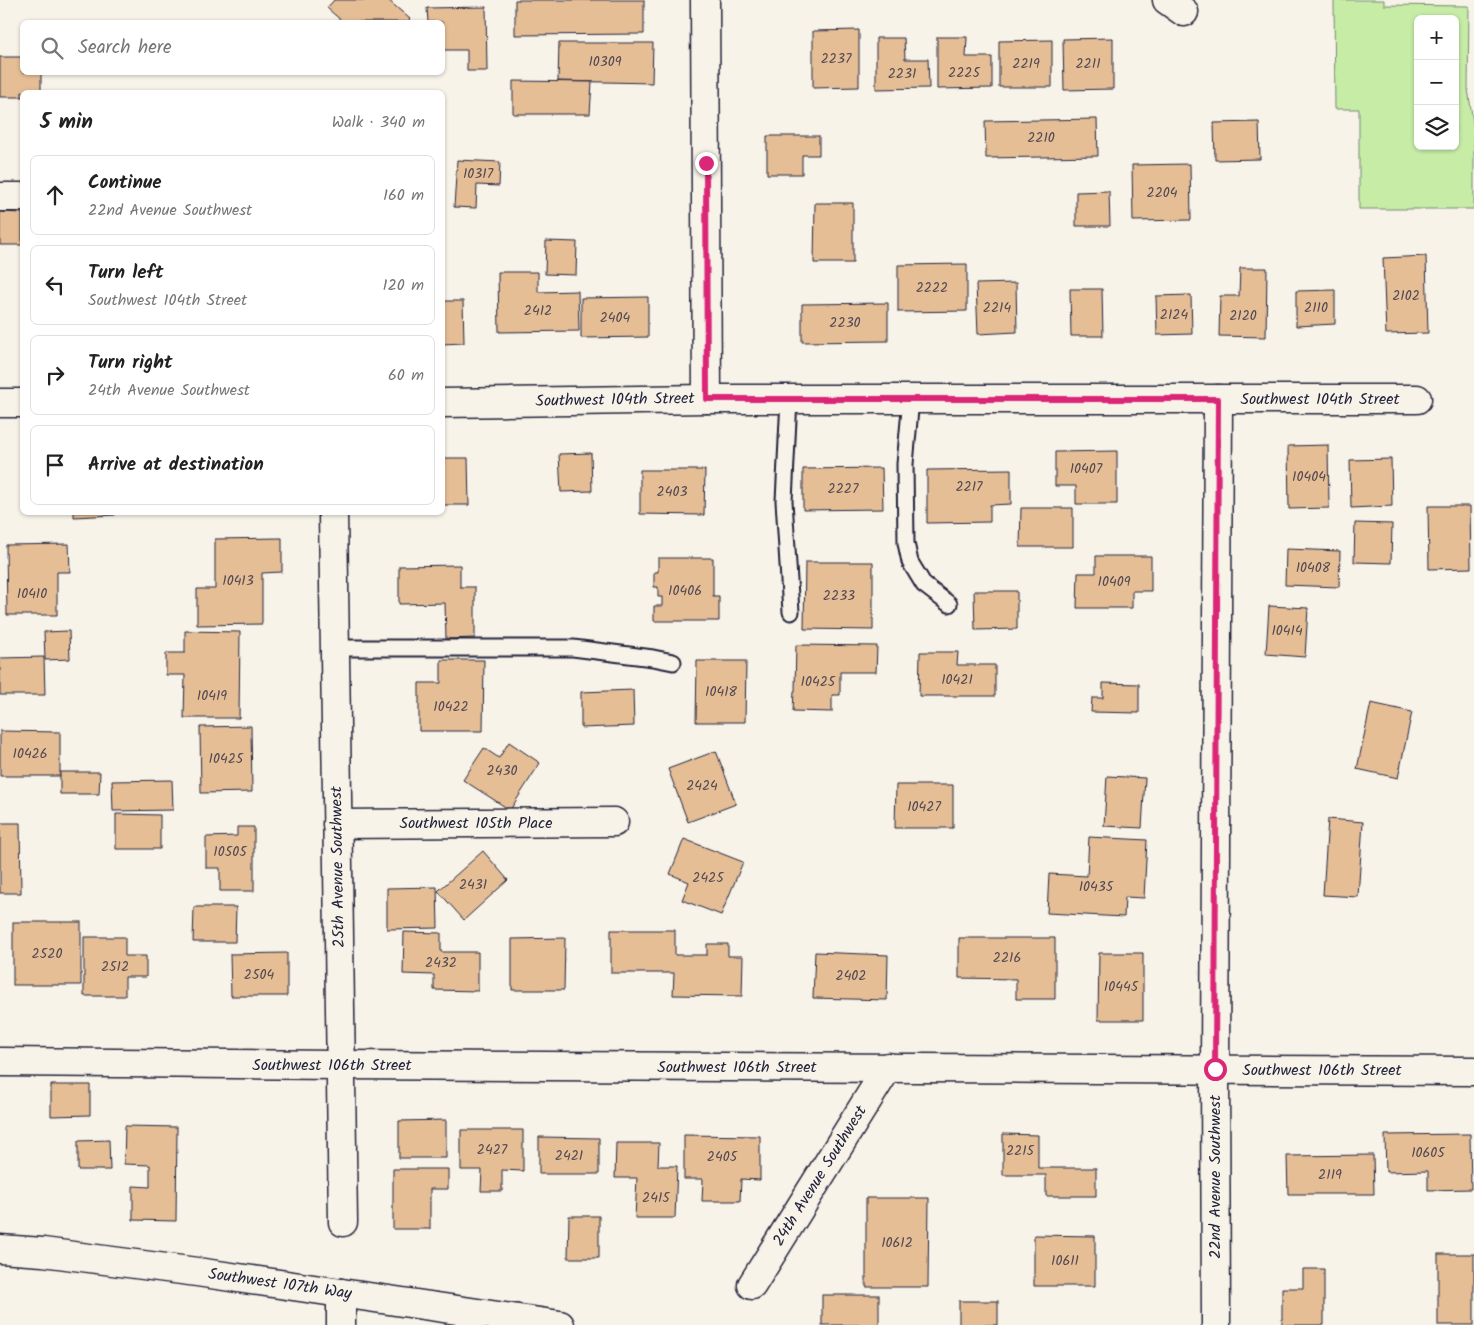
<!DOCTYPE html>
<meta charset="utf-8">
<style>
body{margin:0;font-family:Kalam,sans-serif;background:#f6f6f6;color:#222}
.controls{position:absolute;right:15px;top:15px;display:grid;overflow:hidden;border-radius:8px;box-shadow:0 1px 4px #0004}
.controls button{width:45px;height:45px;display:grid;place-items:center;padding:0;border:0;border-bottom:1px solid #e0e0e0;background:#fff;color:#222;font:25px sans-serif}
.stop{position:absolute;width:15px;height:15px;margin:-11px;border:4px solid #db2777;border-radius:50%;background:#fff}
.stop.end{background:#db2777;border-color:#fff;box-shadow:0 1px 5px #0008}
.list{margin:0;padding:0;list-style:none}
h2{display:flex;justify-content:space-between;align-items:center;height:65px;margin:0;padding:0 20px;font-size:21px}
h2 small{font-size:16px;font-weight:400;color:#767676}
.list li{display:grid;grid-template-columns:32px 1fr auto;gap:15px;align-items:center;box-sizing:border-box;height:80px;margin:0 10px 10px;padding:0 10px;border:1px solid #e0e0e0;border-radius:8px}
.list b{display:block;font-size:19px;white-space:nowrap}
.list p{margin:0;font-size:16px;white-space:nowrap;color:#767676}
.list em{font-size:16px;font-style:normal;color:#767676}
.icon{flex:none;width:28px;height:28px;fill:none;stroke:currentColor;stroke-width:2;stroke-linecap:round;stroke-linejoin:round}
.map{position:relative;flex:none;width:1474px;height:1325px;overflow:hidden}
.search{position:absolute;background:#fff;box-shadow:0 1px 4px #0004;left:20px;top:20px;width:425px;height:55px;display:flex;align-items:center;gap:12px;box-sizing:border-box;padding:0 18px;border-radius:8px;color:#767676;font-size:19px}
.panel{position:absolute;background:#fff;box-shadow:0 1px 4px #0004;left:20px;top:90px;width:425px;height:425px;border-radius:8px}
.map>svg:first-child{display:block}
</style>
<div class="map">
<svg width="1474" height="1325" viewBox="0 0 1474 1325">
<rect width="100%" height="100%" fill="#f7f3e8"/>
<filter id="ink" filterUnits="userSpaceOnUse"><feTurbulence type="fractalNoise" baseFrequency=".02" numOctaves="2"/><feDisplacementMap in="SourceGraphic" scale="10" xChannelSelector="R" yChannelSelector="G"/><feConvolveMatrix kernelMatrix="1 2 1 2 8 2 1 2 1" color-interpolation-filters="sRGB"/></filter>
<g filter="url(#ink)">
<path fill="#c6eca6" stroke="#748770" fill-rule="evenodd" d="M 1334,0 L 1384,0 L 1384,5 L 1469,6 L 1468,89 L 1474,129 L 1474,209 L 1359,209 L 1359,109 L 1335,109 ZM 1418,19 L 1455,19 L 1455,146 L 1418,146 Z"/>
<g fill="#e5be96" stroke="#22223b">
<polygon points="334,0 388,0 410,19 407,22 343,22 327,8"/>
<polygon points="515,0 644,0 644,34 515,35"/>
<polygon points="486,7 487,71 467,71 467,50 442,50 442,22 428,22 427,8"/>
<polygon points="859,30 859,87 813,88 813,31"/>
<polygon points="937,37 967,37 966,57 992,57 992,88 937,89"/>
<polygon points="876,38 904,38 905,59 928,59 929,88 876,89"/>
<polygon points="1113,38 1113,89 1064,90 1063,39"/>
<polygon points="1052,40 1052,87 999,87 999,41"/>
<polygon points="559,43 653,43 652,83 558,81"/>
<polygon points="0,57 22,57 22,72 41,72 41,92 22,92 22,97 0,97"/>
<polygon points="513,81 592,82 590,114 513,114"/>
<polygon points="1097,119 1098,156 986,158 985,121"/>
<polygon points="1259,122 1260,159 1215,160 1214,123"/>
<polygon points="767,136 819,136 819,155 802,155 802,174 767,174"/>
<polygon points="457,160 500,162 499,186 477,185 476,208 454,207"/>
<polygon points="1190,164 1191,220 1133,221 1132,165"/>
<polygon points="1109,191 1110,226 1076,226 1076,192"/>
<polygon points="815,203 853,203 853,263 814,263"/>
<polygon points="0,212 22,213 22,245 0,245"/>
<polygon points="546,241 577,242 576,275 545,274"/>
<polygon points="1426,256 1428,333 1386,334 1383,258"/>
<polygon points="967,264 967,311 898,312 898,265"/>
<polygon points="1240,268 1267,268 1266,337 1219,336 1220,296 1239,296"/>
<polygon points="498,272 538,272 538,292 578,291 579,331 499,332"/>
<polygon points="1016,283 1017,332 978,334 976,284"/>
<polygon points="1070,289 1102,289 1103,336 1071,336"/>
<polygon points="1335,290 1335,324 1296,326 1296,291"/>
<polygon points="1191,295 1192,334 1157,335 1156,296"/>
<polygon points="648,297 648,337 581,338 581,298"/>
<polygon points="442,301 463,301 464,343 442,344"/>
<polygon points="888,303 888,341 802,342 802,304"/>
<polygon points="1328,445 1329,508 1289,509 1288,446"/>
<polygon points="1117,451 1117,504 1076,504 1076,486 1055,486 1055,452"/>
<polygon points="591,453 592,491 561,492 559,454"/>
<polygon points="442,458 468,458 469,505 442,505"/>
<polygon points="1391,459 1392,506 1351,508 1350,460"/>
<polygon points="882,468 883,509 803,510 803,469"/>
<polygon points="1011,469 1011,504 990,505 990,522 927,523 927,470"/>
<polygon points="640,470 705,470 704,515 640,514"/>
<polygon points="1428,506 1470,506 1471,568 1429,569"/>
<polygon points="1021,508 1073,508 1073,547 1020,547"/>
<polygon points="74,512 115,512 115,515 74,517"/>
<polygon points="1355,523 1392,524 1391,563 1354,562"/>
<polygon points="282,538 282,572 262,573 262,624 197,625 197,589 215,589 215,539"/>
<polygon points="69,544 70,572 57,572 57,615 7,615 6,545"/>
<polygon points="1286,549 1340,551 1339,587 1285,585"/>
<polygon points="1096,556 1151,556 1151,591 1132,591 1132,608 1077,608 1078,573 1096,573"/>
<polygon points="658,558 713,558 713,596 719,596 719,621 654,621 654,606 662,606 662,597 658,597 658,587 654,587 654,572 658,572"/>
<polygon points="805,562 873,562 873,630 804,629"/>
<polygon points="460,565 460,587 475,587 475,638 446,639 445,603 399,604 399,566"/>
<polygon points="974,591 1017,591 1017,629 975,630"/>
<polygon points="1269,606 1308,608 1305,657 1266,654"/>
<polygon points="69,631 70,659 45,660 44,632"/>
<polygon points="185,631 240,632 239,718 184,718 185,675 166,675 166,653 185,653"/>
<polygon points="796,645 877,646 876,672 840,672 840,695 832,695 832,712 793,711 794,691 795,691"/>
<polygon points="920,652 958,652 957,665 995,665 995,696 919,696"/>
<polygon points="44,657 45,695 0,695 0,658"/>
<polygon points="441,660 484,660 483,731 419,731 419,683 441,683"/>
<polygon points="697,661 746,661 745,722 696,722"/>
<polygon points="1103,683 1139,684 1139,713 1091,712 1092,698 1103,698"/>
<polygon points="633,690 634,726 581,728 581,692"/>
<polygon points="1371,703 1412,712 1398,778 1357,769"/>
<polygon points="251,726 252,792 201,793 200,727"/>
<polygon points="0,731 60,732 60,776 0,776"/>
<polygon points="509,742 540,763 510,810 463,780 484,748 499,758"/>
<polygon points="716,751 736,804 688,822 668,769"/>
<polygon points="60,772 100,772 99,794 60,794"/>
<polygon points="1107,776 1145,778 1142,828 1104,826"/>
<polygon points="172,780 173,810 113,811 112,781"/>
<polygon points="896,785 953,785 953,828 895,828"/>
<polygon points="116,814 160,815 160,849 116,849"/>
<polygon points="1328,819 1363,822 1358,897 1323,895"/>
<polygon points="0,823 20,823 21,893 0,893"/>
<polygon points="237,827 254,827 254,891 220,891 220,868 206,868 206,837 237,836"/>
<polygon points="1089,837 1147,840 1144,898 1125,897 1124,917 1047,913 1049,874 1087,876"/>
<polygon points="684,839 743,862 721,915 682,900 689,882 670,874"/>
<polygon points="483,851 508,880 464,920 438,891"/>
<polygon points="437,887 438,928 387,929 387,888"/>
<polygon points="194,907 236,907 235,942 193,942"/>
<rect x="13" y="922" width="68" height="63"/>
<polygon points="611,930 675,930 675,955 707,955 707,944 728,944 728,956 743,956 742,996 673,995 674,973 611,973"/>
<polygon points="404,932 441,933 441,952 478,952 478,991 434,990 434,975 403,974"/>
<polygon points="84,937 125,937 125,956 146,956 146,977 125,977 125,996 84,996"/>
<polygon points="565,938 564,990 512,990 512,939"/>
<polygon points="959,938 1055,938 1055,999 1016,999 1016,979 959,978"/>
<polygon points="815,952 888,955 887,1000 813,998"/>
<polygon points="287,953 287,996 231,996 230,954"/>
<polygon points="1099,953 1143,953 1143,1020 1098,1020"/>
<polygon points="51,1085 90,1085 90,1115 51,1116"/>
<polygon points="446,1120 446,1158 399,1158 399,1121"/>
<polygon points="125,1126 177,1127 176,1221 133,1220 133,1186 150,1187 150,1165 124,1164"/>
<polygon points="461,1130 523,1130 523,1171 502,1170 502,1191 481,1191 482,1170 461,1170"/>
<polygon points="1003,1134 1038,1135 1038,1168 1096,1168 1096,1196 1046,1196 1046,1175 1003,1175"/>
<polygon points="1470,1134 1471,1189 1428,1190 1428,1171 1386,1172 1385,1135"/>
<polygon points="684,1135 760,1136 760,1180 741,1179 740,1201 702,1201 703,1179 684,1179"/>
<polygon points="539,1137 599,1138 599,1174 539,1174"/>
<polygon points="109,1140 110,1170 78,1170 78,1141"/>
<polygon points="616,1143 659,1143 658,1166 677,1166 675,1218 635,1218 637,1178 615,1178"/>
<polygon points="1373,1155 1374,1194 1288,1194 1287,1156"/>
<polygon points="393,1169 448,1169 448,1189 430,1189 430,1229 393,1229"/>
<polygon points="866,1198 929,1198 928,1287 866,1287"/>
<polygon points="569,1216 599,1216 599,1258 568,1258"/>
<polygon points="1034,1235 1095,1236 1095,1286 1034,1286"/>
<rect x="1438" y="1254" width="36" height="71"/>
<polygon points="1303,1269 1324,1269 1324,1325 1282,1325 1282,1288 1303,1288"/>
<rect x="822" y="1295" width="57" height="30"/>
<rect x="959" y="1301" width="39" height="24"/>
</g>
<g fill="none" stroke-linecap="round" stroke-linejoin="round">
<defs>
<g id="service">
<polyline points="789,399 784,501 791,612"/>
<polyline points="911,399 905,464 906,543 910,562 924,585 949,604"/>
<polyline points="335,648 573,648 653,658 673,662"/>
</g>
<g id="minor">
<polyline points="705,0 707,399"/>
<polyline points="1167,0 1184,12"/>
<polyline points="0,197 22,197"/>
<polyline points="0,403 22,403"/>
<polyline points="442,403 707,399 1417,399"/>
<polyline points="333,512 343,1222"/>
<polyline points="337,824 614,822"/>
<polyline points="752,1285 888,1067"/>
<polyline points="341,1293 341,1325"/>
<polyline points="1216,1325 1215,1069 1218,399"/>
</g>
<g id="tertiary">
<polyline points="0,1062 340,1065 1474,1071"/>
<polyline points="0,1249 43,1252 197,1272 560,1325"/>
</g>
</defs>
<use href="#service" stroke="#22223b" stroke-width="19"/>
<use href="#minor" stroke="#22223b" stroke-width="31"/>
<use href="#tertiary" stroke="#22223b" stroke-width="31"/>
<use href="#service" stroke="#f7f3e8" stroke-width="15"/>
<use href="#minor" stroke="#f7f3e8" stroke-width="28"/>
<use href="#tertiary" stroke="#f7f3e8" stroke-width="28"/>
</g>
</g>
<g fill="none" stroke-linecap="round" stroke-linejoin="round" filter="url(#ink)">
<polyline stroke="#db2777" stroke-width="6" points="706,163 707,399 1218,399 1215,1069"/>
</g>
<g text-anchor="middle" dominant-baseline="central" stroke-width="4" stroke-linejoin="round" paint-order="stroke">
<g font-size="14" fill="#534952">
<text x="836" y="59">2237</text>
<text x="605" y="62">10309</text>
<text x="1026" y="64">2219</text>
<text x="1088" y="64">2211</text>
<text x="964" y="73">2225</text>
<text x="902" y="74">2231</text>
<text x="1041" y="138">2210</text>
<text x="478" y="174">10317</text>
<text x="1162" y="193">2204</text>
<text x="932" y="288">2222</text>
<text x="1406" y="296">2102</text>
<text x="997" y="308">2214</text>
<text x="1316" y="308">2110</text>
<text x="538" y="311">2412</text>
<text x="1174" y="315">2124</text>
<text x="1243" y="316">2120</text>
<text x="615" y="318">2404</text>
<text x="845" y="323">2230</text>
<text x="1086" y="469">10407</text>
<text x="1309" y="477">10404</text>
<text x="969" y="487">2217</text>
<text x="843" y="489">2227</text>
<text x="672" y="492">2403</text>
<text x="1313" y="568">10408</text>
<text x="238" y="581">10413</text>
<text x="1114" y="582">10409</text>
<text x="685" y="591">10406</text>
<text x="32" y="594">10410</text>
<text x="839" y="596">2233</text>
<text x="1287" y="631">10414</text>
<text x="957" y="680">10421</text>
<text x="818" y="682">10425</text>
<text x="721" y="692">10418</text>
<text x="212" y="696">10419</text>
<text x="451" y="707">10422</text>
<text x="30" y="754">10426</text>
<text x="226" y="759">10425</text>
<text x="502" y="771">2430</text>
<text x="702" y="786">2424</text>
<text x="924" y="807">10427</text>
<text x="230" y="852">10505</text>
<text x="708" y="878">2425</text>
<text x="473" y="885">2431</text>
<text x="1096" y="887">10435</text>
<text x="47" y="954">2520</text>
<text x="1007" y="958">2216</text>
<text x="441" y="963">2432</text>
<text x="115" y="967">2512</text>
<text x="259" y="975">2504</text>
<text x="851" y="976">2402</text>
<text x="1121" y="987">10445</text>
<text x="492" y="1150">2427</text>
<text x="1020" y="1151">2215</text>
<text x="1428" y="1153">10605</text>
<text x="569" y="1156">2421</text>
<text x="722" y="1157">2405</text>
<text x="1330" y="1175">2119</text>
<text x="656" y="1198">2415</text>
<text x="897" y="1243">10612</text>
<text x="1065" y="1261">10611</text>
</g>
<g font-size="16" fill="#22223b" stroke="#f7f3e8">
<text x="1320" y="399">Southwest 104th Street</text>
<text transform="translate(615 400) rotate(-1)">Southwest 104th Street</text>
<text x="476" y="823">Southwest 105th Place</text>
<text transform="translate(338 867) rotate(-91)">25th Avenue Southwest</text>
<text x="332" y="1065">Southwest 106th Street</text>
<text x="737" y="1067">Southwest 106th Street</text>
<text x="1322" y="1070">Southwest 106th Street</text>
<text transform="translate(820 1176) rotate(-58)">24th Avenue Southwest</text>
<text transform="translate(1215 1177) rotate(-90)">22nd Avenue Southwest</text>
<text transform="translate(280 1284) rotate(8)">Southwest 107th Way</text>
</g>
</g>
</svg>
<div class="controls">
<button>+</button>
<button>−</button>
<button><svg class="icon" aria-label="layers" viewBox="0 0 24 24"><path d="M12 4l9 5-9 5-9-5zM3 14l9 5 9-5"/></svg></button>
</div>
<div class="stop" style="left:1215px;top:1069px"></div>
<div class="stop end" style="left:706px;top:163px"></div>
<div class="search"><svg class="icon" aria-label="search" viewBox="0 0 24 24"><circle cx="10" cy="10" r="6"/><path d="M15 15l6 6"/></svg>Search here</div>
<section class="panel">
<h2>5 min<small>Walk · 340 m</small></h2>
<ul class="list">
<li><svg class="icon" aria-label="ahead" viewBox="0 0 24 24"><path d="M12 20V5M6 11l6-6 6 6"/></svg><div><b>Continue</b><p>22nd Avenue Southwest</p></div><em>160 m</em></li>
<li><svg class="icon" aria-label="left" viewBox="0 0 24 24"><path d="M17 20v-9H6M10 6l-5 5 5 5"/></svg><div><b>Turn left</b><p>Southwest 104th Street</p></div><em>120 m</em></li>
<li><svg class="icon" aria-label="right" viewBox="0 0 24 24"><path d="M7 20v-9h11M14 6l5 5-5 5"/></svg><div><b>Turn right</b><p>24th Avenue Southwest</p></div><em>60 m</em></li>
<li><svg class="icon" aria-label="arrive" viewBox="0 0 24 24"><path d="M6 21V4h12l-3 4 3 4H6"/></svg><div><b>Arrive at destination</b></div></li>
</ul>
</section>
</div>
